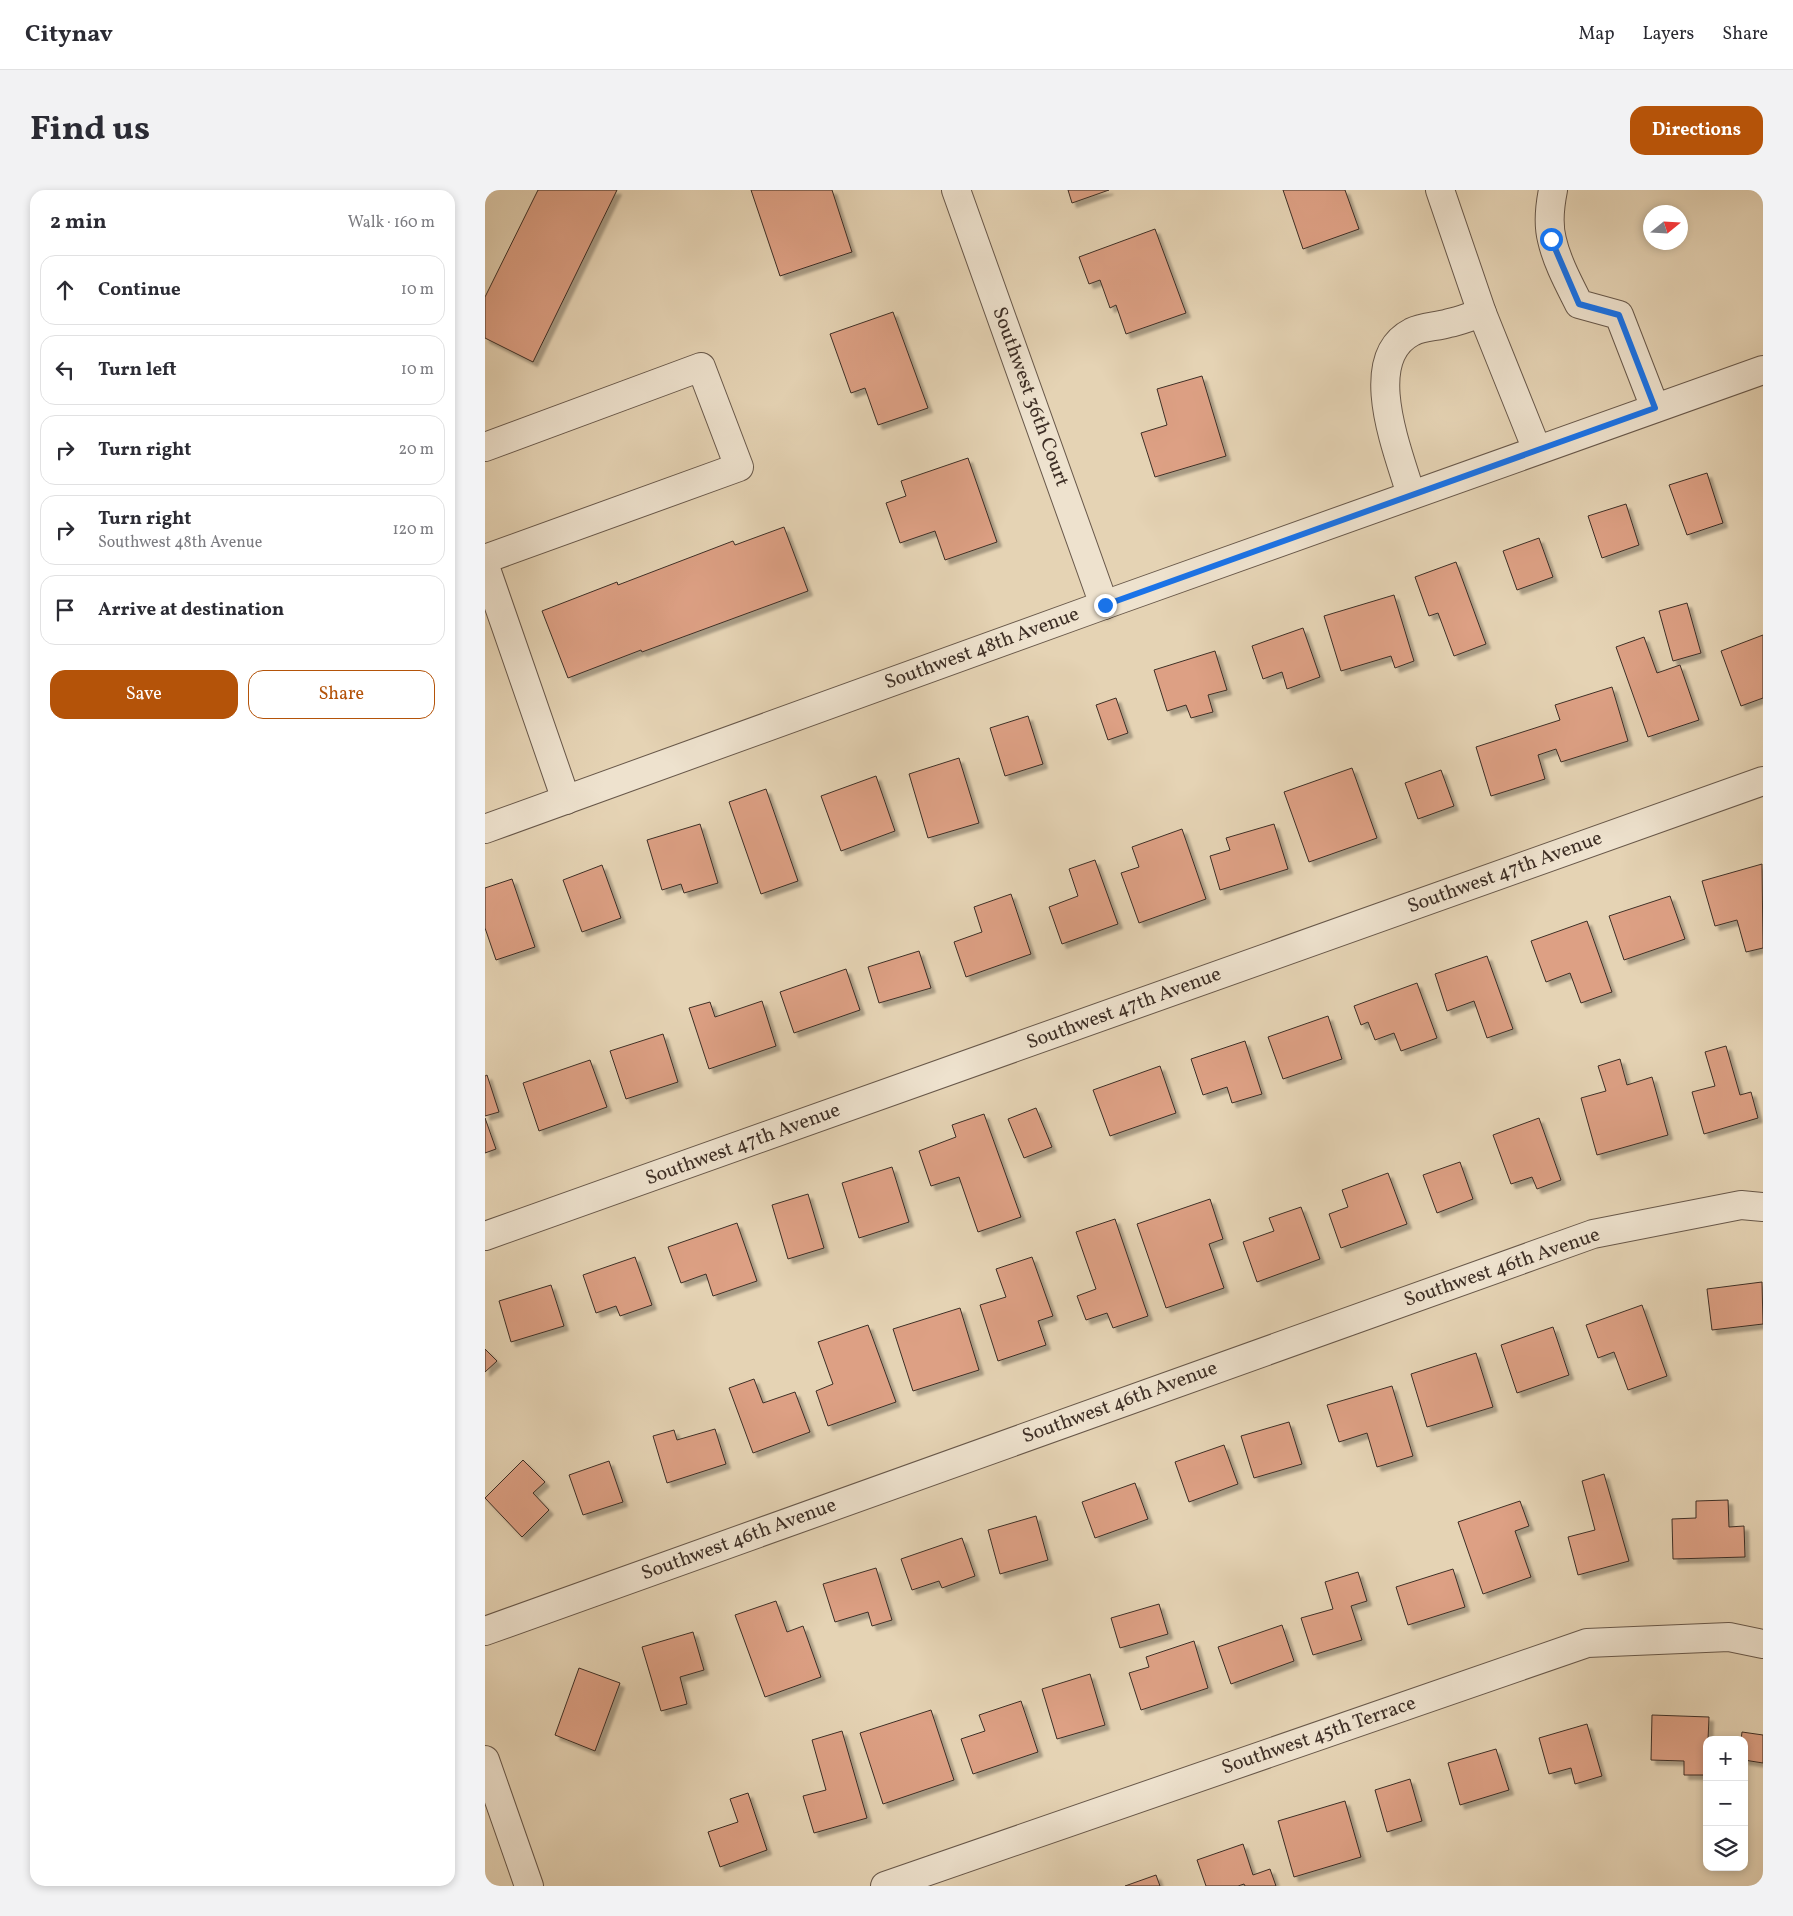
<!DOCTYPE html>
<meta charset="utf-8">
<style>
body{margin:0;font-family:Vollkorn,serif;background:#f2f2f3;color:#2b2b33}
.controls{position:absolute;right:15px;bottom:15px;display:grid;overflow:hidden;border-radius:10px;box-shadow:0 2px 8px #0003}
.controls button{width:45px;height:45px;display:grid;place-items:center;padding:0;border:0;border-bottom:1px solid #e1e1e2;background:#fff;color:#2b2b33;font:25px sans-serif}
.compass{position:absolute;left:1158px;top:15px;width:45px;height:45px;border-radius:50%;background:#fff;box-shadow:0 2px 8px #0003;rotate:72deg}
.stop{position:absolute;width:15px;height:15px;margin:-11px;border:4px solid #1a73e8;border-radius:50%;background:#fff}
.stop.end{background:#1a73e8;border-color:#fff;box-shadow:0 1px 5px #0008}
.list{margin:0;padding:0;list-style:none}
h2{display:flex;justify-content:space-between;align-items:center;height:65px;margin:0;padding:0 20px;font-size:21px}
h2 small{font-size:16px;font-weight:400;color:#7c7c81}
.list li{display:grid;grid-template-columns:32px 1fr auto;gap:15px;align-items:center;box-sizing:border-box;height:70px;margin:0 10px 10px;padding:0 10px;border:1px solid #e1e1e2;border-radius:15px}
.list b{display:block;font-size:19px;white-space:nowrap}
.list p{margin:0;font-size:16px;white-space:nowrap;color:#7c7c81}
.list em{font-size:16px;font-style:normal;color:#7c7c81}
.actions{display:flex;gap:10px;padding:15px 20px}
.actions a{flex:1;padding:11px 0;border:1px solid #b45309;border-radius:15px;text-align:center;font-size:18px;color:#b45309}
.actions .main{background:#b45309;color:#fff}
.icon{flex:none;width:28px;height:28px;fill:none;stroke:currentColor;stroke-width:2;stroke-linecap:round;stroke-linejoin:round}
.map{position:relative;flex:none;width:1278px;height:1696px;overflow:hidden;border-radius:15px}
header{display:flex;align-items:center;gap:30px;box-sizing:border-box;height:70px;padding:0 25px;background:#fff;border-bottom:1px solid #e1e1e2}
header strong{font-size:24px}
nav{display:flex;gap:28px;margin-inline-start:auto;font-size:18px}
.intro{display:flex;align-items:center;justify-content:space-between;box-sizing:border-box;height:120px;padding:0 30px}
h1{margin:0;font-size:35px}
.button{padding:12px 22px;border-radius:15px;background:#b45309;color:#fff;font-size:18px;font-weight:700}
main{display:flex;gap:30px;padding:0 30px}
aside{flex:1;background:#fff;border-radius:15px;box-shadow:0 2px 8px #0003}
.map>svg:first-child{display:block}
</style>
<header>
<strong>Citynav</strong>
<nav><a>Map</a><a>Layers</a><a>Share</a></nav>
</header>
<div class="intro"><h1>Find us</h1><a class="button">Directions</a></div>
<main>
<aside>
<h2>2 min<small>Walk · 160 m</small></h2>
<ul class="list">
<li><svg class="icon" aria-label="ahead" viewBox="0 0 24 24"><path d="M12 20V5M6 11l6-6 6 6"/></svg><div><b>Continue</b></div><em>10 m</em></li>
<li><svg class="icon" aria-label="left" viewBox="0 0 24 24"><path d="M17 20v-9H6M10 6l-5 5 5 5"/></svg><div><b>Turn left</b></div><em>10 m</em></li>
<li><svg class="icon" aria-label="right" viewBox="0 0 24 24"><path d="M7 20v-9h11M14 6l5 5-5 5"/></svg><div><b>Turn right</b></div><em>20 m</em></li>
<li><svg class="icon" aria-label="right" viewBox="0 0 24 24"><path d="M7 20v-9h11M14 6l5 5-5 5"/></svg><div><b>Turn right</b><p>Southwest 48th Avenue</p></div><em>120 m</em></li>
<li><svg class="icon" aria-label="arrive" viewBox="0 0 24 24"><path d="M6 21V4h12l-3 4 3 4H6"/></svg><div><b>Arrive at destination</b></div></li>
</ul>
<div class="actions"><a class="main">Save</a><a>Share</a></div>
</aside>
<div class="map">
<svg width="1278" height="1696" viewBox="0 0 1278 1696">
<defs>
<filter id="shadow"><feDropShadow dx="4.5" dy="4.5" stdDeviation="1" flood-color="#0004"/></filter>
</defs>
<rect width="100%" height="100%" fill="#e5d3b4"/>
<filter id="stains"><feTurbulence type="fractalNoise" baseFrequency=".004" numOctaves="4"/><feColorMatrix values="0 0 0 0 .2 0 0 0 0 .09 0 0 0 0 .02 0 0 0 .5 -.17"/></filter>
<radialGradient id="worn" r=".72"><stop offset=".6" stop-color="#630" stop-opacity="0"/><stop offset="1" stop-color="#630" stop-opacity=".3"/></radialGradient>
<g fill="#dda084" stroke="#3e2f26" filter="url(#shadow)">
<polygon points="53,0 132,0 48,172 0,148 0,107"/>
<polygon points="266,0 347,0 367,62 295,86"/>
<polygon points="583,0 624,0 587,13"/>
<polygon points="798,0 860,0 874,39 818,59"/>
<polygon points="670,39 701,123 641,144 631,115 625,118 615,90 604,94 594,67"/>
<polygon points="408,122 443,218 393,235 380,198 366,203 345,144"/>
<polygon points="717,186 741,266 670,287 656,243 682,235 672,199"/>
<polygon points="483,268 512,352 460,370 450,341 415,353 401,313 421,306 416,291"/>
<polygon points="1222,283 1238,333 1202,345 1184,295"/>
<polygon points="1141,314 1154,355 1117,368 1103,326"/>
<polygon points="299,337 323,401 157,462 156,460 83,488 57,421 132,392 133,395 248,351 250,355"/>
<polygon points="1054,348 1068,387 1032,400 1018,361"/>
<polygon points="971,372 1001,454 969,466 953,423 944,426 930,387"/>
<polygon points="909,405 929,471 910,478 906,466 856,481 839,426"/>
<polygon points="1202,413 1216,463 1188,471 1174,421"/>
<polygon points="818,438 835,487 802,499 797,482 778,489 767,456"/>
<polygon points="1278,445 1278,508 1256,516 1236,461"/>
<polygon points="1159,447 1172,483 1195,475 1214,530 1163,547 1131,457"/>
<polygon points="730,461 742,500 723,505 728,522 706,528 701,515 682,521 669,480"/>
<polygon points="1127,497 1143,551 1076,572 1071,559 1053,565 1060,589 1006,606 991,557 1075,530 1070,515"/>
<polygon points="631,508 643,543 623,550 611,515"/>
<polygon points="543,526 558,574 520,586 505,538"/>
<polygon points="474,568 494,633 443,648 424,584"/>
<polygon points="867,578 892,648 824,672 799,602"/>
<polygon points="956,580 969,616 933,629 920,593"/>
<polygon points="391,586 410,641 356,661 336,606"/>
<polygon points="281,599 313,691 276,704 244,612"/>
<polygon points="215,634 233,693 199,703 196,694 177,700 162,650"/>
<polygon points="789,634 803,679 735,700 725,666 745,660 741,648"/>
<polygon points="697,639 721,709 654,733 636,683 654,677 647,657"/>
<polygon points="610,670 633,734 577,754 564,717 593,706 584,679"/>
<polygon points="1277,674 1278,758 1261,762 1252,730 1230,736 1217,691"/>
<polygon points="117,675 136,728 97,742 78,690"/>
<polygon points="27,689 50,757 11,770 0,738 0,698"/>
<polygon points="526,704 546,764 481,787 469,752 497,742 489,717"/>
<polygon points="1185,706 1200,749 1139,770 1124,726"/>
<polygon points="1102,731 1127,802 1096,813 1085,783 1061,792 1046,751"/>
<polygon points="434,761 446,798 394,813 383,777"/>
<polygon points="1002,766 1028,839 1002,848 989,811 962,821 950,784"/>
<polygon points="361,779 375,820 309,843 295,802"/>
<polygon points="932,793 952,848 916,861 909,843 890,850 883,832 876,835 869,816"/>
<polygon points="277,811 291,856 224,879 204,818 225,812 230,827"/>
<polygon points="843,826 857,869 798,889 783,847"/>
<polygon points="178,844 193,892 141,909 125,861"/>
<polygon points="760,851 777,904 747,913 742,897 718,905 706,869"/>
<polygon points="1241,856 1255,905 1266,902 1273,928 1219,944 1207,902 1230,896 1220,862"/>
<polygon points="1135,869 1142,895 1167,887 1183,945 1112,965 1096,908 1121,901 1113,876"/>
<polygon points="105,870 122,917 54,941 38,893"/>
<polygon points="675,876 691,923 625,946 608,900"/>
<polygon points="2,885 14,922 0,926 0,886"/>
<polygon points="551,918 567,957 539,968 523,929"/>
<polygon points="499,924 536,1027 493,1042 474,987 446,996 434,961 471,947 467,935"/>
<polygon points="0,928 11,959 0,963"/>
<polygon points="1054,928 1076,990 1052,999 1047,987 1026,994 1008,945"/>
<polygon points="975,972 988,1009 952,1023 938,985"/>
<polygon points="407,977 424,1032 374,1048 357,993"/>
<polygon points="903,983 922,1034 856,1058 844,1024 863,1017 857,1000"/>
<polygon points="323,1004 339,1058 303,1069 287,1015"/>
<polygon points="725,1009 738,1049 724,1054 739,1098 681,1118 652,1034"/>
<polygon points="816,1017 835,1069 772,1092 758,1052 789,1041 784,1028"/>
<polygon points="630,1029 663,1126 628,1138 622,1123 601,1130 592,1106 611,1099 591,1042"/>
<polygon points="252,1033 272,1091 228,1106 221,1084 196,1093 183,1057"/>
<polygon points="150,1067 167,1115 135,1126 131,1116 111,1123 98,1085"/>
<polygon points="547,1067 568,1126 553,1131 561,1155 513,1171 495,1115 521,1107 511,1079"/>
<polygon points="1277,1092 1278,1134 1227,1140 1222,1099"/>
<polygon points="66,1095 79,1136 26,1152 14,1111"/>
<polygon points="1157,1115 1182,1186 1143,1200 1129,1162 1113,1168 1101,1135"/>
<polygon points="475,1118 494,1180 428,1201 408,1139"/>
<polygon points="383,1135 411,1212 343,1236 331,1201 348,1194 333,1152"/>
<polygon points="1068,1137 1084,1185 1032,1203 1016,1155"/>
<polygon points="0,1159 12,1171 0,1182"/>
<polygon points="991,1163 1008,1217 942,1237 926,1184"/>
<polygon points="269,1189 278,1213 310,1202 325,1242 268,1263 244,1198"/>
<polygon points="907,1196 928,1266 892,1277 882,1243 854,1252 842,1215"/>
<polygon points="804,1232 817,1274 769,1288 756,1246"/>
<polygon points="230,1239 241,1274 182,1293 168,1246 189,1240 192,1250"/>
<polygon points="739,1255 753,1294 704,1312 690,1272"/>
<polygon points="38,1270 60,1292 48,1303 64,1320 37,1347 0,1308"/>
<polygon points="124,1271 138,1312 98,1325 84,1285"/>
<polygon points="1119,1284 1144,1371 1093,1385 1083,1347 1110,1340 1097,1291"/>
<polygon points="650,1293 663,1329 610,1348 597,1312"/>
<polygon points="1243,1310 1244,1337 1259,1336 1260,1367 1188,1369 1187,1329 1211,1328 1211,1311"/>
<polygon points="1035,1311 1044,1336 1030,1341 1046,1387 998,1404 973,1332"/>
<polygon points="551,1326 563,1370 515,1384 503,1340"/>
<polygon points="477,1348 490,1386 457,1398 454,1391 427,1400 416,1369"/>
<polygon points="391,1378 407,1430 387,1436 383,1422 350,1432 338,1394"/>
<polygon points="968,1379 980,1417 923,1435 911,1397"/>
<polygon points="873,1382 882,1411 866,1416 877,1450 828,1465 816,1428 848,1419 840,1392"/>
<polygon points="291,1411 302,1442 318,1436 336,1487 280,1507 250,1425"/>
<polygon points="674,1414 683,1444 635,1458 626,1428"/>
<polygon points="797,1435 809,1471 746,1494 733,1457"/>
<polygon points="208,1442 219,1480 195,1487 202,1514 176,1521 157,1457"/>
<polygon points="709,1451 723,1498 656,1520 644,1483 664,1477 661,1467"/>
<polygon points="94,1478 135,1493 110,1561 70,1545"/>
<polygon points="605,1484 620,1535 572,1549 557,1499"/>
<polygon points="536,1511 553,1562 488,1584 476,1549 500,1541 494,1525"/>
<polygon points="446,1520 469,1590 398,1614 375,1543"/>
<polygon points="1167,1525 1224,1527 1223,1550 1222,1550 1222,1585 1199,1585 1199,1571 1166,1570"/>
<polygon points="1102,1534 1117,1586 1090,1594 1086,1578 1064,1584 1054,1548"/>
<polygon points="357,1541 382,1628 329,1643 318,1606 341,1600 327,1550"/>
<polygon points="1257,1542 1278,1545 1278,1573 1259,1570 1259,1550 1256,1550"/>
<polygon points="1011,1559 1024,1600 975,1615 963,1573"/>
<polygon points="925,1589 937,1631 902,1642 890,1600"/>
<polygon points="263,1603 282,1660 235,1677 223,1642 253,1632 245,1609"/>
<polygon points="860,1611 876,1667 809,1687 793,1631"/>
<polygon points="758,1654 768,1685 785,1679 791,1696 760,1696 759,1694 753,1696 721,1696 712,1670"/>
<polygon points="671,1685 675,1696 640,1696"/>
</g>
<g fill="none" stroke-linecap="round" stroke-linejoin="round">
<defs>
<g id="minor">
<polyline points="471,0 619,415"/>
<polyline points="955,0 997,123"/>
<path d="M 1068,0 C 1065,15 1063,35 1067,50 C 1072,72 1084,94 1094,114 L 1134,125 L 1170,218"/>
<polyline points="0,257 216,177 254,277 0,369"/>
<path d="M 926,305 C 914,263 874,169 927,142 C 938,136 952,137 964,133 C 975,131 986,126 997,123 L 1052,260"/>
<polyline points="0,376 81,610"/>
<polyline points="0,639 619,415 1278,180"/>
<polyline points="0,1046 1278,591"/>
<polyline points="0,1441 1108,1044 1256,1015 1278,1017"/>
<polyline points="0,1570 44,1696"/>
<polyline points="400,1696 1102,1453 1244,1447 1278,1454"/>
</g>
</defs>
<use href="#minor" stroke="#68584a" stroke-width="30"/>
<use href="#minor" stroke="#eee2ce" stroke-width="28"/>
</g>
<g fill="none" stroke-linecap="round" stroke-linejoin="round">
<polyline stroke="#1a73e8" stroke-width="6" points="620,415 1170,218 1134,125 1094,114 1066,49"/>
</g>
<g text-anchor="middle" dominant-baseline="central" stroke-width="4.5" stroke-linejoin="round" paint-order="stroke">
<g font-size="20" fill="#3e2f26" stroke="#eee2ce">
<text transform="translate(545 207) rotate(70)">Southwest 36th Court</text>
<text transform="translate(497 459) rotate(-20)">Southwest 48th Avenue</text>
<text transform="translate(1020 683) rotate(-20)">Southwest 47th Avenue</text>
<text transform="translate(639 819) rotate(-20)">Southwest 47th Avenue</text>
<text transform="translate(258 955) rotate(-20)">Southwest 47th Avenue</text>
<text transform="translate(1017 1078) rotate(-19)">Southwest 46th Avenue</text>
<text transform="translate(635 1213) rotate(-20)">Southwest 46th Avenue</text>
<text transform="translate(254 1350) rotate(-20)">Southwest 46th Avenue</text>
<text transform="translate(834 1546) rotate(-19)">Southwest 45th Terrace</text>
</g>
</g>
<rect width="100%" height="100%" filter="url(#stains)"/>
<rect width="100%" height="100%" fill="url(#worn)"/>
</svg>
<div class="controls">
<button>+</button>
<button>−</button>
<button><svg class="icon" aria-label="layers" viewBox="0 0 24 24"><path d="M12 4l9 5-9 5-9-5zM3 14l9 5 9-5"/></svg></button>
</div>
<svg class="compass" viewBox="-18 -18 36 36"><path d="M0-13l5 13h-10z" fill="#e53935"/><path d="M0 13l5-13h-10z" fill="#7c7c81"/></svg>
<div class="stop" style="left:1066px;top:49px"></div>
<div class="stop end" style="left:620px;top:415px"></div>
</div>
</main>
